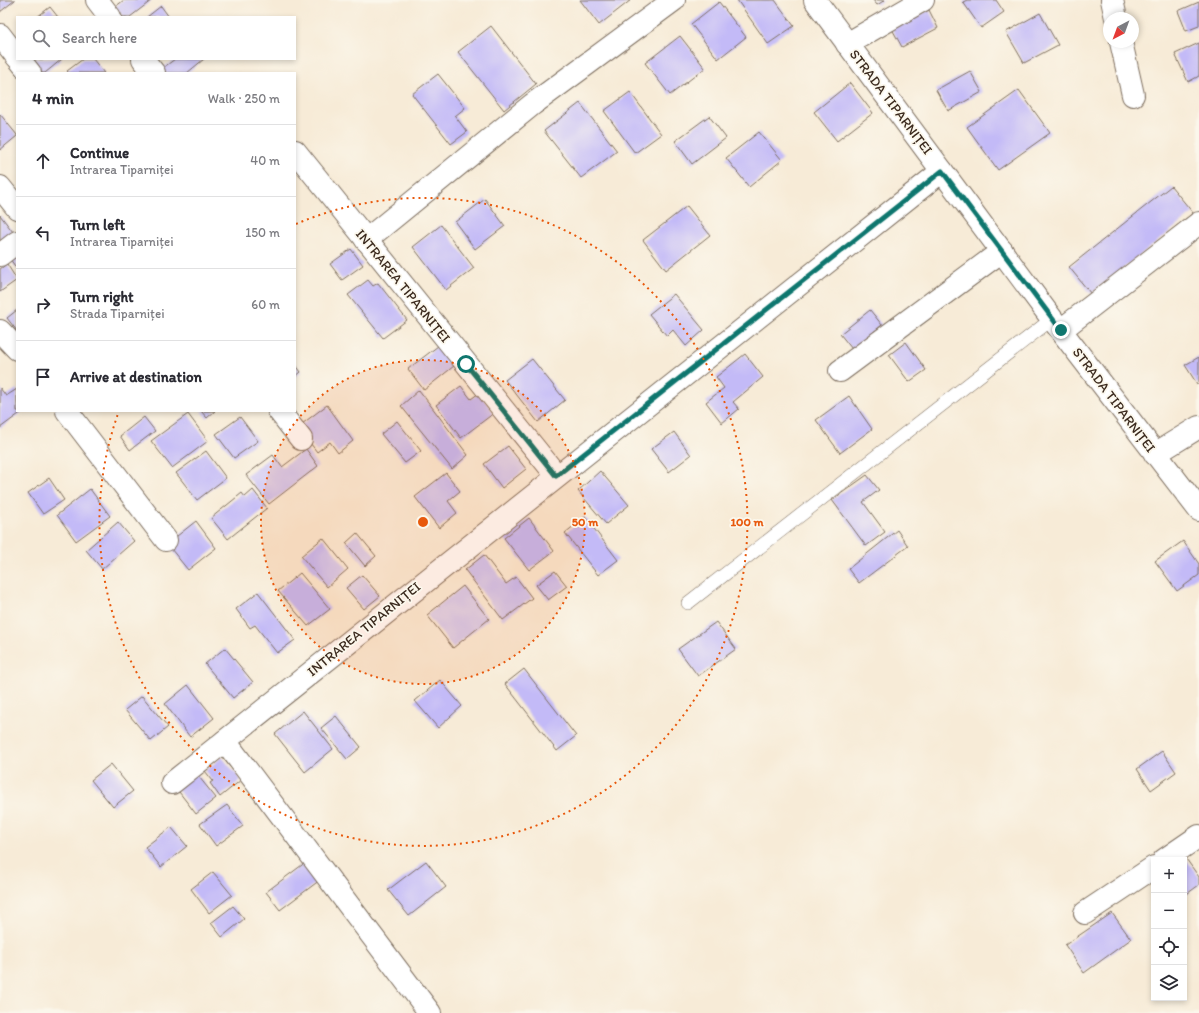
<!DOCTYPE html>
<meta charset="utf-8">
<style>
body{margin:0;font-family:Itim,sans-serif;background:#f2f2f3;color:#2b2b33}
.controls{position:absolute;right:12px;bottom:12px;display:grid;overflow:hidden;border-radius:0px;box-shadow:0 2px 6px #0003}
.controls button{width:36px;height:36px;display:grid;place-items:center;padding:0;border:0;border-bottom:1px solid #e1e1e2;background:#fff;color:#2b2b33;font:20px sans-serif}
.compass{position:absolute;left:1103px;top:12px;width:36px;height:36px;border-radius:50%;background:#fff;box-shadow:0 2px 6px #0003;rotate:221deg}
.stop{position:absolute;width:12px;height:12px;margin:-9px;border:3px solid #0f766e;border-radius:50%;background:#fff}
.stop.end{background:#0f766e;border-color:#fff;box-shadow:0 1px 4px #0008}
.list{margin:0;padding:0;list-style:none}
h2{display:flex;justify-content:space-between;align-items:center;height:52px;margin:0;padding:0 16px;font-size:17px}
h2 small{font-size:13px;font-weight:400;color:#7c7c81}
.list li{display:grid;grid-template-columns:26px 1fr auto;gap:12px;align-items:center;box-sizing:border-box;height:72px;padding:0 16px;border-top:1px solid #e1e1e2}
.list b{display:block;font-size:15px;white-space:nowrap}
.list p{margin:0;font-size:13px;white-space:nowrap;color:#7c7c81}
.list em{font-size:13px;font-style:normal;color:#7c7c81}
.icon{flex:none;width:22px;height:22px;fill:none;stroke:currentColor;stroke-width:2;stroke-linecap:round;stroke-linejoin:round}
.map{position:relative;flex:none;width:1199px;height:1013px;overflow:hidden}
.search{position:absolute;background:#fff;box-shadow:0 2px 6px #0003;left:16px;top:16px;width:280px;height:44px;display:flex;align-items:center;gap:10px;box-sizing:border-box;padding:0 14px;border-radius:0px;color:#7c7c81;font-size:15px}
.panel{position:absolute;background:#fff;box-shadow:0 2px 6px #0003;left:16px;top:72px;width:280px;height:340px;border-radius:0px}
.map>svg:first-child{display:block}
</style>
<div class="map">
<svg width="1199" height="1013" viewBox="0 0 1199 1013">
<rect width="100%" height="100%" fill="#fbf7ec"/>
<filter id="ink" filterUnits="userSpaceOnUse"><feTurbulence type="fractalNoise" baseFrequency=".025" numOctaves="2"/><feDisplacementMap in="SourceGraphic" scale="8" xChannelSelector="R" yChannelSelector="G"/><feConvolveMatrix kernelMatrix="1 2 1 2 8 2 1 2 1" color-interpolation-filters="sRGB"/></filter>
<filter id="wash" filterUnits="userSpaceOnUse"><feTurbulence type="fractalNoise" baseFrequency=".012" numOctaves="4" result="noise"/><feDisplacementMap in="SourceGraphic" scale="16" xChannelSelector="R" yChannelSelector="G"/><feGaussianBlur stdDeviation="0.9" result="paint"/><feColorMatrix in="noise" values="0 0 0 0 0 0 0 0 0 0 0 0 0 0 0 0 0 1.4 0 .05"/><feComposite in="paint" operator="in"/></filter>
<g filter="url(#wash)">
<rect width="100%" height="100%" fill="#f7ebd7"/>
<g id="blocks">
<g fill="#c3baf7">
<polygon points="0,0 15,0 0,12"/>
<polygon points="124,0 152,0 130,17 123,17 115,7"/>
<polygon points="580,0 631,0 599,25"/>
<polygon points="737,0 775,0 794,26 768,44"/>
<polygon points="873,0 885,0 877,5"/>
<polygon points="967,0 996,0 1004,12 981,28 963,2"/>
<polygon points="719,2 746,37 718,59 691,24"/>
<polygon points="1199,2 1199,26 1186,31 1178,11"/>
<polygon points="161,6 169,17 147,17"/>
<polygon points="50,7 58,17 37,17"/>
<polygon points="929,10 938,28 902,47 892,29"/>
<polygon points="1040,13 1058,45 1024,63 1006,32"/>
<polygon points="491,26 536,84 504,110 458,52"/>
<polygon points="680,36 705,68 670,95 645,63"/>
<polygon points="1199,43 1199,76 1188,82 1175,54"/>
<polygon points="25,59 62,59 45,73 36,73"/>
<polygon points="83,59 93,59 104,73 69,73 67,71"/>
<polygon points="175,59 204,59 187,73 162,73 160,70"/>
<polygon points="970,71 982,92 948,111 936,90"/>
<polygon points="438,74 465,108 455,116 467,132 451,144 412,94"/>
<polygon points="850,83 873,113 837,141 814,112"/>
<polygon points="1019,90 1050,133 998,170 967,127"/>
<polygon points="630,92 661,134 635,153 604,111"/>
<polygon points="580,103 617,151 581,178 544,131"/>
<polygon points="0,114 17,135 17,136 0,150"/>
<polygon points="709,116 726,138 692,164 675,141"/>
<polygon points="759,132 782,160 749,187 726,158"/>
<polygon points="1171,186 1193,213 1091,294 1069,267"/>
<polygon points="485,199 505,226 475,249 455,222"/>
<polygon points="687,206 710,235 666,270 643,240"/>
<polygon points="0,215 13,232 0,242"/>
<polygon points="441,225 474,268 446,290 413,247"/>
<polygon points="351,249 363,265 342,280 330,264"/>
<polygon points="17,253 17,269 10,259"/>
<polygon points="7,264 17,280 0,292 0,269"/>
<polygon points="368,280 373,286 378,283 407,320 383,338 348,295"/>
<polygon points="674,294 704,330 686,346 673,330 667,336 649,314"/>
<polygon points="17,310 17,331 7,318"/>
<polygon points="870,310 882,325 852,349 840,334"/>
<polygon points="906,342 926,370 909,382 889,355"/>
<polygon points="438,346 454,366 424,390 408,369"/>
<polygon points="745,354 763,377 733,402 739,409 722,423 706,402 724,388 716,377"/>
<polygon points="1199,357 1199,383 1197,384 1185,365"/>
<polygon points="532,359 565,400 538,422 505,380"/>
<polygon points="295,364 301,372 295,377"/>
<polygon points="461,386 471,399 479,393 494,413 461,438 436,405"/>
<polygon points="0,388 6,396 17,389 17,411 23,411 0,428"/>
<polygon points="419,390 468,455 452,469 401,406"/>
<polygon points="849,396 872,429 840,453 816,420"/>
<polygon points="327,405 353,441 338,453 330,442 317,452 298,427"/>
<polygon points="201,411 215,411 207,418"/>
<polygon points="188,414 208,441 172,468 151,441"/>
<polygon points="144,417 155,431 130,450 120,436"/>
<polygon points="240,417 258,441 234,458 216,434"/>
<polygon points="397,421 421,451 405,463 381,434"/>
<polygon points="674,432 691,455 669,472 651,449"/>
<polygon points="508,446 526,469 502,488 484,464"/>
<polygon points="306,449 318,466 269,504 246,475 273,455 282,467"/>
<polygon points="206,451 226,478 197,500 176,473"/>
<polygon points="600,471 629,505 606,524 578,491"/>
<polygon points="446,473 460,491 448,501 457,513 439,528 415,497"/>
<polygon points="867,475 879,490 863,502 885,532 866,546 832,500"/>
<polygon points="49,478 64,500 43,514 28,493"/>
<polygon points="90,489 110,516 76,541 57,515"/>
<polygon points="253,490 267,508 228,539 211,518 242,493 245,497"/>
<polygon points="585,517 618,560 598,575 565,533"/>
<polygon points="529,518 554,551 529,570 504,538"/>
<polygon points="196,521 216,548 188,570 167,544"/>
<polygon points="118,522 134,541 102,569 86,550"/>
<polygon points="897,530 908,546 859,583 848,569"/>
<polygon points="357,533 376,556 365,566 346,543"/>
<polygon points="323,538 348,569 327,587 301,556"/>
<polygon points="1183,541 1199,564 1199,575 1177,591 1155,561"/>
<polygon points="484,555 506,584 516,577 532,598 503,620 465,570"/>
<polygon points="555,571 567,586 548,600 536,585"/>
<polygon points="300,573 330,609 308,626 278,591"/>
<polygon points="362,575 380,596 364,609 346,588"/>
<polygon points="463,586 489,619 453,648 427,615"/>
<polygon points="258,592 295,640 277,653 255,625 250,628 236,609"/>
<polygon points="716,622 736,649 698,676 678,649"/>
<polygon points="225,648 253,682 233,698 205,664"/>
<polygon points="524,669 576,736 557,751 505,684"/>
<polygon points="440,680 462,706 438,728 415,701"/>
<polygon points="188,685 214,718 190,737 165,704"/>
<polygon points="142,696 168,727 151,741 125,710"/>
<polygon points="303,711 333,749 305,772 275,734"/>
<polygon points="336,716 361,747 347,759 321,728"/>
<polygon points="1162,751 1176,772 1151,790 1137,769"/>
<polygon points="222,757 241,780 220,797 210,783 213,781 205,771"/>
<polygon points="111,764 133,791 113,807 91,780"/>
<polygon points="195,772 216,798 196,814 176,788"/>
<polygon points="227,805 243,826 216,846 200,824"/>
<polygon points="171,827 187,846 161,867 145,847"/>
<polygon points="1184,856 1199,877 1199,885 1184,896 1184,860 1178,860"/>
<polygon points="426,861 446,887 409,916 388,890"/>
<polygon points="306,862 320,880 280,910 266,892"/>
<polygon points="213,872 232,895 209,913 191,889"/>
<polygon points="233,906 244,919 222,937 211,923"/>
<polygon points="1112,913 1131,939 1084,973 1065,945"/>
</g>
</g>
</g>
<g filter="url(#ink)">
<use href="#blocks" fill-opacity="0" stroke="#7d6e5f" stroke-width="1"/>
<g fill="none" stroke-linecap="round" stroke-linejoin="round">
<defs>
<polyline id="lane" points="688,603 1052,319"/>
<g id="street">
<polyline points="97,0 110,17"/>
<polyline points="815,0 1052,319 1199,510"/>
<polyline points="1112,0 1116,18"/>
<polyline points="0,35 17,57"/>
<polyline points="1121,42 1133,95"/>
<polyline points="847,44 923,0"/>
<polyline points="19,59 30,73"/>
<polyline points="143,59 154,73"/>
<polyline points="295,151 557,476"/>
<polyline points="0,187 17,208"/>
<polyline points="366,240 533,104 674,0"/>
<polyline points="0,255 17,242"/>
<polyline points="1061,330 1199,223"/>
<polyline points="0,331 17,349"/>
<polyline points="840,371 1002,251"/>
<polyline points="67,411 166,540"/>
<polyline points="279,411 301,439"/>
<polyline points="1155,454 1199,427"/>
<polyline points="225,741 430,1013"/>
<polyline points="172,783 942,171"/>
<polyline points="1164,860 1199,836"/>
<polyline points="1085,913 1154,867"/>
</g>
</defs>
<use href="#lane" stroke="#7d6e5f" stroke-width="14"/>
<use href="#street" stroke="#7d6e5f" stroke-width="24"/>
<use href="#lane" stroke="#fff" stroke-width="13"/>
<use href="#street" stroke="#fff" stroke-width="22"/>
</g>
</g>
<g fill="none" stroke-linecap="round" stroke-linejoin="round" filter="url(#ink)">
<polyline stroke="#0f766e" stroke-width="5" points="466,364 556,476 942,171 1061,330"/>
</g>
<circle cx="423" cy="522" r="162" fill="#e8590c" fill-opacity=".12"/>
<g fill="none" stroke="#e8590c" stroke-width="2" stroke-dasharray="2 4">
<circle cx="423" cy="522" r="162"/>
<path d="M296 224A324 324 0 1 1 119 411"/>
</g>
<g text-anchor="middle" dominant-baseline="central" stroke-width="3.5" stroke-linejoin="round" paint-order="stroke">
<g font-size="14" fill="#3b2a1e" stroke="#fbf7ec">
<text transform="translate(891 102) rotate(53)">STRADA TIPARNIȚEI</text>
<text transform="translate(403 286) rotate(51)">INTRAREA TIPARNIȚEI</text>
<text transform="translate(1114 400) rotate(53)">STRADA TIPARNIȚEI</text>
<text transform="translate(364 629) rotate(-39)">INTRAREA TIPARNIȚEI</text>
</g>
</g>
<circle cx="423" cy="522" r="6" fill="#e8590c" stroke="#fbf7ec" stroke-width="2"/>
<g font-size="12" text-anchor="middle" font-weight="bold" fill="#e8590c" stroke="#fbf7ec" stroke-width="3.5" stroke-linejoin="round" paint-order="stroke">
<text x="585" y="526">50 m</text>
<text x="747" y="526">100 m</text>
</g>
</svg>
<div class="controls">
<button>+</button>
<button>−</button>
<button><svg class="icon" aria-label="locate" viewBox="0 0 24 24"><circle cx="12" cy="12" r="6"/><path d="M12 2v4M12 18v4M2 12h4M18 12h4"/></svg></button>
<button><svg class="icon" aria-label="layers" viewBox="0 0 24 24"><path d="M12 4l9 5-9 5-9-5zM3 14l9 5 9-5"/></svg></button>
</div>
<svg class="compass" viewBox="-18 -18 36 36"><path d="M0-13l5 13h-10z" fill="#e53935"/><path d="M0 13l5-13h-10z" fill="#7c7c81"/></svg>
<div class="stop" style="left:466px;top:364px"></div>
<div class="stop end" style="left:1061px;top:330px"></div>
<div class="search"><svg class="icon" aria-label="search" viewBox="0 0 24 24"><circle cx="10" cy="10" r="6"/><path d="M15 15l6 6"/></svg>Search here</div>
<section class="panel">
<h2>4 min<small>Walk · 250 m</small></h2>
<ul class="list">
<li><svg class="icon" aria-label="ahead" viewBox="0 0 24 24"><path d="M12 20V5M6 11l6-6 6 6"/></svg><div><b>Continue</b><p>Intrarea Tiparniței</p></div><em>40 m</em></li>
<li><svg class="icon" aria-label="left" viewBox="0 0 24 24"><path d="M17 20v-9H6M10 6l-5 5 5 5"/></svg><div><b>Turn left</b><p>Intrarea Tiparniței</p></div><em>150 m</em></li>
<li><svg class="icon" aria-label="right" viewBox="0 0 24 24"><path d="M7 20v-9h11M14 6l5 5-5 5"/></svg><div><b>Turn right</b><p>Strada Tiparniței</p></div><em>60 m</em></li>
<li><svg class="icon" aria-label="arrive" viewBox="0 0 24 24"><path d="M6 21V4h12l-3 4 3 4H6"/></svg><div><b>Arrive at destination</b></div></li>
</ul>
</section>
</div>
